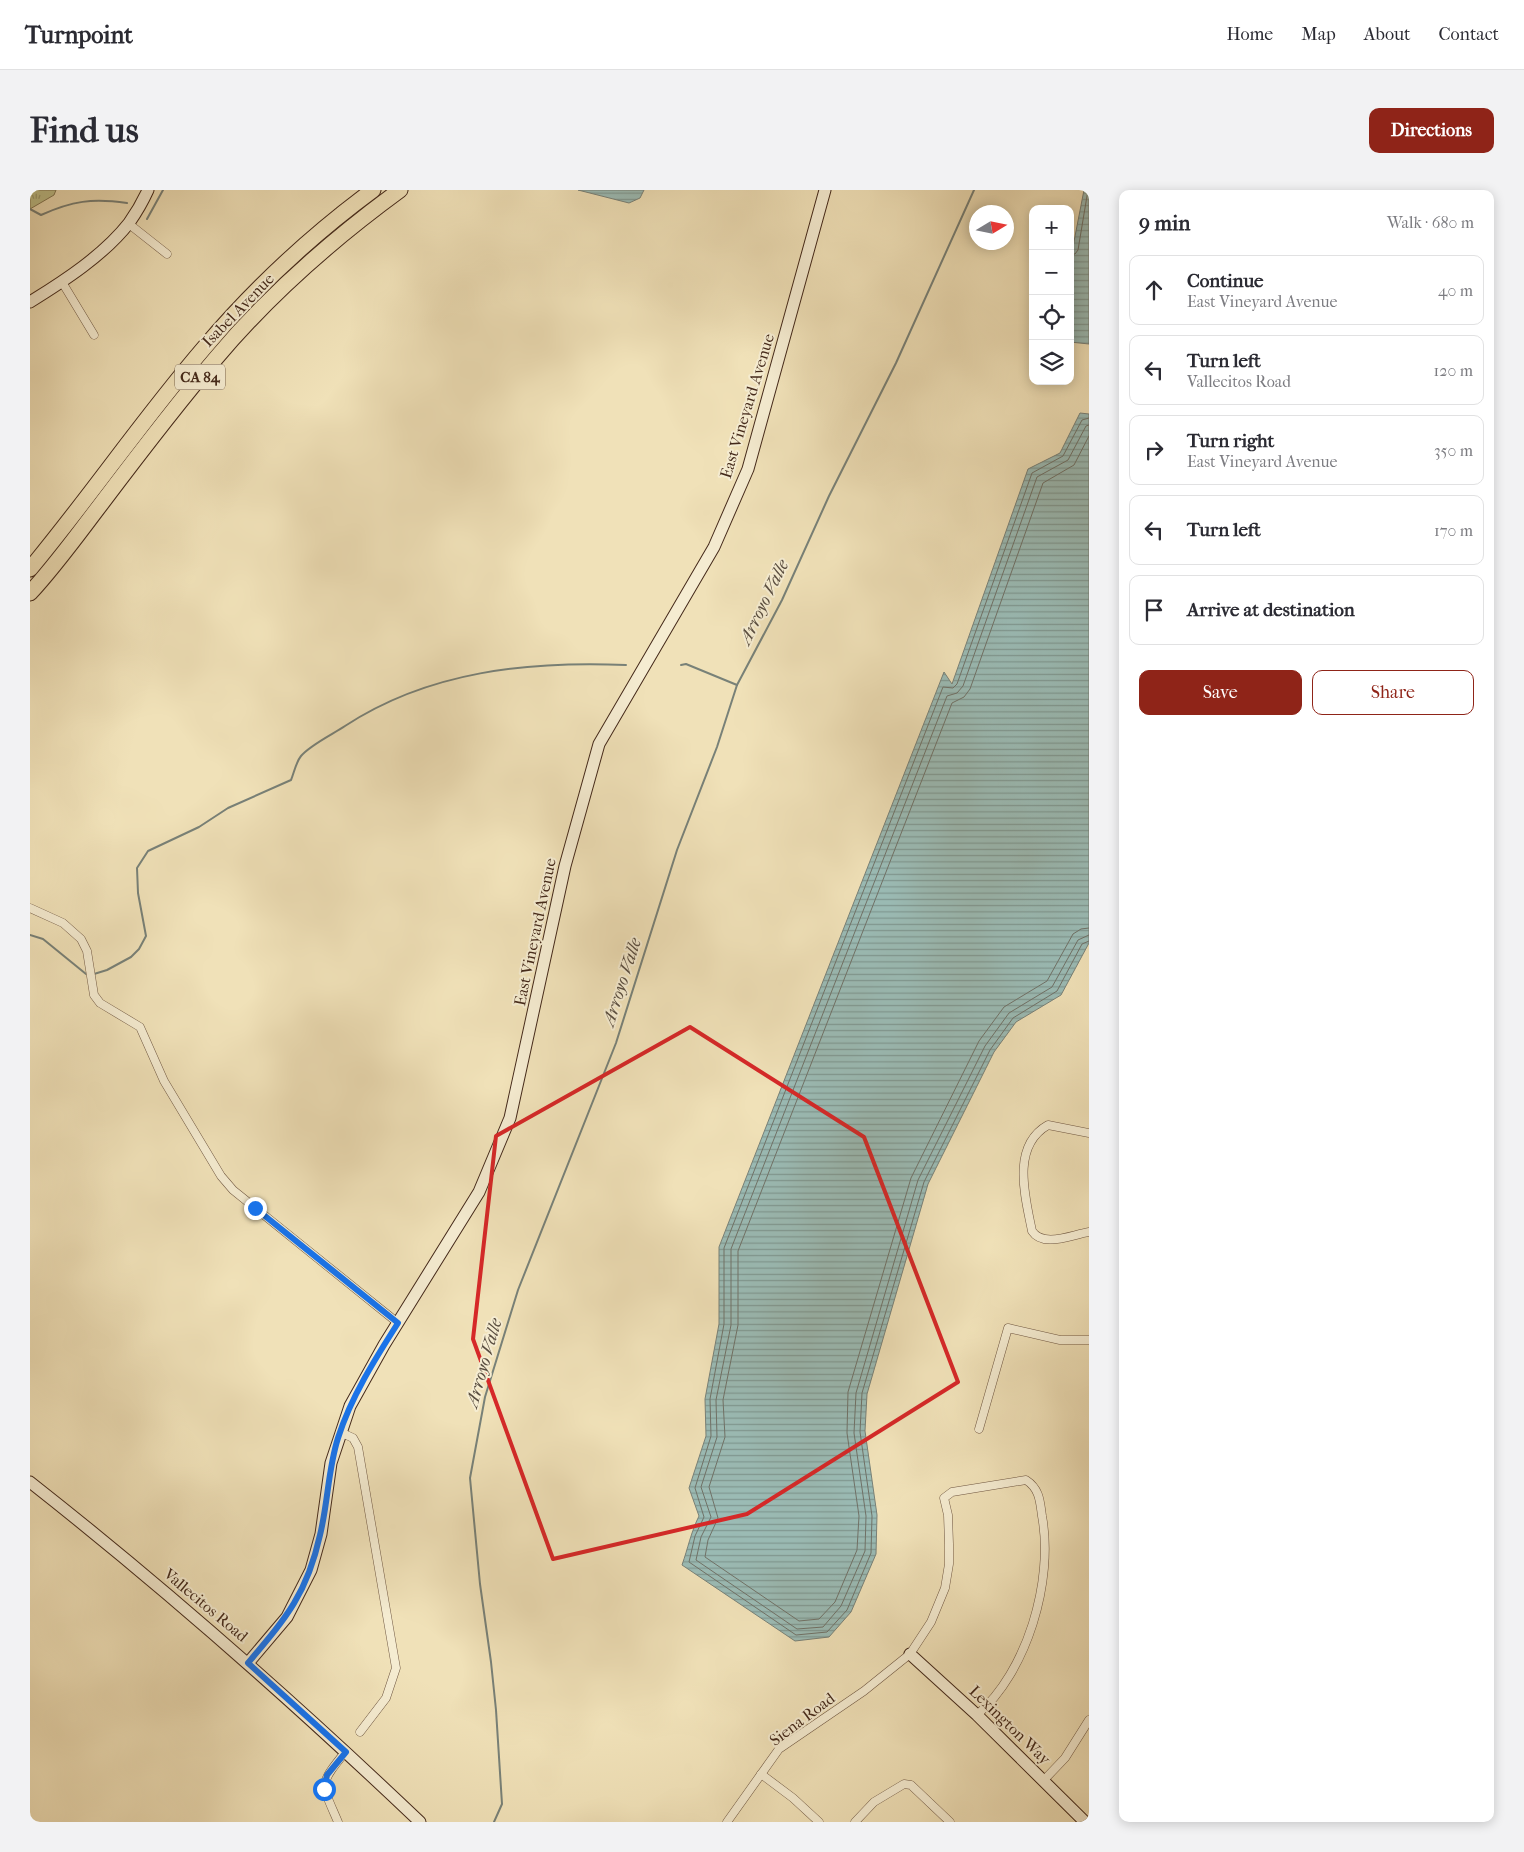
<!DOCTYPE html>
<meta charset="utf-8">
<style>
body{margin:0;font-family:"IM FELL French Canon",serif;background:#f2f2f3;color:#2b2b33}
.controls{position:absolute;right:15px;top:15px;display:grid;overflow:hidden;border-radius:10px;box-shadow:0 2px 12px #0003}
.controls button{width:45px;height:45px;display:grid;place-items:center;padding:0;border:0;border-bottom:1px solid #e1e1e2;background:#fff;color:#2b2b33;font:25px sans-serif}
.compass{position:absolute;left:939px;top:15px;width:45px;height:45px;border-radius:50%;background:#fff;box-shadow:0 2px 12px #0003;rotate:80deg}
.stop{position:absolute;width:15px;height:15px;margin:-11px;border:4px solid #1a73e8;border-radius:50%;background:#fff}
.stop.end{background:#1a73e8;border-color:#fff;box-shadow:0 1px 5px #0008}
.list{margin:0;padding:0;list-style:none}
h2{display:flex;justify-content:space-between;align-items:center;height:65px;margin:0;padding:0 20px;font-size:21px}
h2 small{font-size:16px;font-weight:400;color:#7c7c81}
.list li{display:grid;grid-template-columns:32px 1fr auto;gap:15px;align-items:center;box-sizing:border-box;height:70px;margin:0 10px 10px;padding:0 10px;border:1px solid #e1e1e2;border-radius:10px}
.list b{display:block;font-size:19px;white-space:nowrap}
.list p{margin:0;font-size:16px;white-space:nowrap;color:#7c7c81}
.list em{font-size:16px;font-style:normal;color:#7c7c81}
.actions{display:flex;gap:10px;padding:15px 20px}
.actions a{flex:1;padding:11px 0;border:1px solid #8f2418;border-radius:10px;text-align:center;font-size:18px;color:#8f2418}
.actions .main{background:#8f2418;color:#fff}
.icon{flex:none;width:28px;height:28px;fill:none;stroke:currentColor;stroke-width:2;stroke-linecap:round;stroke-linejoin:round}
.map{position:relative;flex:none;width:1059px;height:1632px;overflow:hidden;border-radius:10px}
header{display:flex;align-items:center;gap:30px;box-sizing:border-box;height:70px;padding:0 25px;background:#fff;border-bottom:1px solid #e1e1e2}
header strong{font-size:24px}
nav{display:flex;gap:28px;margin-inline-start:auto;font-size:18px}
.intro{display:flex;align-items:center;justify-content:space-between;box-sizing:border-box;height:120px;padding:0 30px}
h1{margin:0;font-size:35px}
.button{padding:12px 22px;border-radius:10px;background:#8f2418;color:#fff;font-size:18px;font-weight:700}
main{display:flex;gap:30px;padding:0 30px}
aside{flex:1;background:#fff;border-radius:10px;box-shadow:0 2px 12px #0003}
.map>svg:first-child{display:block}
</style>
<header>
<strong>Turnpoint</strong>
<nav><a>Home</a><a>Map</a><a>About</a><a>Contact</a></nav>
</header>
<div class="intro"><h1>Find us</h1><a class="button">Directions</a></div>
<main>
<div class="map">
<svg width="1059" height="1632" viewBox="0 0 1059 1632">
<defs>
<pattern id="grass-tufts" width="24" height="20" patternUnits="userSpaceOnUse" patternTransform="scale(1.25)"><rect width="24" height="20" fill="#bec18b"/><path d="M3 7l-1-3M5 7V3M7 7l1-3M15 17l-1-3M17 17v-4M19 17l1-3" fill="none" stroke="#9c9d71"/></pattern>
<pattern id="water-rules" width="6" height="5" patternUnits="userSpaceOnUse" patternTransform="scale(1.25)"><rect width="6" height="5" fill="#9bbcb6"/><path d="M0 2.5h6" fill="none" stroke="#809993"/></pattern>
</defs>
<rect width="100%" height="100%" fill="#f0e1b8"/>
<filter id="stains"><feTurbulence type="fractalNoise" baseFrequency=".004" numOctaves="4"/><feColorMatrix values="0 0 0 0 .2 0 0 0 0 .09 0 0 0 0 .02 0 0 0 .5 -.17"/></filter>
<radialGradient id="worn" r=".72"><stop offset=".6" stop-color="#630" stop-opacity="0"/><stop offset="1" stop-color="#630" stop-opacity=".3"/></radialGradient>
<polygon fill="url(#grass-tufts)" stroke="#817552" points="0,0 26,0 24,5 0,19"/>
<g fill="url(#water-rules)" stroke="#788178">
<polygon points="548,0 614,0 610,8 599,13"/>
<polygon points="1054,0 1059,0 1059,154 1040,152 1040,72"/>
<path d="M 1050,223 L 1059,224 L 1059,753 L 1031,805 L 986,832 L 964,862 L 898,994 L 837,1204 L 835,1241 L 847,1325 L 846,1364 L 821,1422 L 799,1447 L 765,1451 L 652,1375 C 658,1358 661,1342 669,1326 L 659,1298 L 676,1246 L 675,1209 L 689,1134 L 689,1057 L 914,482 L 922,494 L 998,279 L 1030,263 Z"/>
</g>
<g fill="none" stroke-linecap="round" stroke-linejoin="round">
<g stroke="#707268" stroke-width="1">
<polyline points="1040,64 1045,64 1048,60 1058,0"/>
<polyline points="1059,228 1052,230 1033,266 1002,283 927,494 923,498 913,497 694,1058 694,1134 680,1209 681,1246 665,1298 674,1327 665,1346 659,1372 766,1445 797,1442 817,1420 841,1363 842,1326 830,1242 832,1203 894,992 960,860 983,828 1027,801 1052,754 1059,751"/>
<polyline points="1059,235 1056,236 1038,270 1007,287 933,496 927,503 917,506 701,1059 701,1135 686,1210 687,1247 671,1297 681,1327 671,1347 666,1370 767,1439 793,1437 811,1416 835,1361 836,1326 824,1243 826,1203 888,990 955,856 979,823 1022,797 1048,750 1059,745"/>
<polyline points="1059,246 1044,275 1013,293 940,499 934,507 922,513 708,1061 708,1135 693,1210 695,1247 679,1297 688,1328 678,1350 675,1367 769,1431 789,1429 805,1412 827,1360 829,1326 817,1243 818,1202 881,988 949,851 974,817 1017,791 1043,744 1051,739 1059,738"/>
</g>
<g stroke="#788178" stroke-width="2">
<path d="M 0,19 L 11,25 C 42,11 62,8 97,13"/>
<polyline points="117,29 133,0"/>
<polyline points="651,475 656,474 707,495"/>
<polyline points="0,745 13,749 56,784"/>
<path d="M 64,784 L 77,780 L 101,767 L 109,759 L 116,746 L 108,703 L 107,678 L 118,661 L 169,637 L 198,618 L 261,590 C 264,583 266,572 271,566 C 280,555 303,544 315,536 C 399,481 498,471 596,475"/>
<polyline points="464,1632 472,1614 466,1520 461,1472 450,1394 440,1288 455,1207 488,1100 586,853 647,660 687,557 707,495 752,410 799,306 866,173 944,0"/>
</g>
<defs>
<g id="street">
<polyline points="99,34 137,64"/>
<polyline points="32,92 64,145"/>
<polyline points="0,718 33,733 51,749 57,761 64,805 70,813 110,837 134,891 191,986 203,1000 368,1133"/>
<path d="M 1059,943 L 1018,935 C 981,956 995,1006 1002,1041 C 1013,1058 1041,1045 1059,1042"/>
<polyline points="949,1239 978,1138 1030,1150 1059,1150"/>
<polyline points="310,1242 323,1248 328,1257 366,1478 356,1508 330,1542"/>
<polyline points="731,1584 763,1608 789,1632"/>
<polyline points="1014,1590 1035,1568 1059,1530"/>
<path d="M 308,1632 C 291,1592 288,1596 316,1561"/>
<path d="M 697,1632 L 749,1559 L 834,1501 L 880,1464 L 901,1432 L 915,1398 L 919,1374 L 919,1354 L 918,1325 L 914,1308 L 922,1302 L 996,1290 C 1010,1299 1010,1312 1012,1326 C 1024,1391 997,1482 947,1525"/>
<polyline points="825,1632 844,1612 874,1594 881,1595 920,1632"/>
</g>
<g id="secondary">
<path d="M 0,112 C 34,91 74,65 99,33 C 106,23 113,11 118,0"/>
<path d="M 0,1292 C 136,1399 265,1513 390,1632"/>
<polyline points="880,1464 947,1525 1055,1632"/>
<polyline points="218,1473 257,1427 281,1380 291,1344 301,1273 320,1216 354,1155 449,1002 480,928 535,676 569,554 684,357 718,279 795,0"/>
</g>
<g id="highway">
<path d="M 0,379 C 60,307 113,229 174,158 C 223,100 282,45 343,0"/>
<path d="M 0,403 C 26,375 48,344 71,314 C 108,265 146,215 186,168 C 239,105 303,49 370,0"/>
</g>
</defs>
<use href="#street" stroke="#6f5742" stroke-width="9"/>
<use href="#secondary" stroke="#44291a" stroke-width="13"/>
<use href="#highway" stroke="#44291a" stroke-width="17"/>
<use href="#street" stroke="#f5ecd1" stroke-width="8"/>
<use href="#secondary" stroke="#f5ecd1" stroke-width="11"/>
<use href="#highway" stroke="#f0e1b8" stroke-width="15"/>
</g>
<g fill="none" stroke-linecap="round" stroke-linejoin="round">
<path stroke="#1a73e8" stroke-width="6" d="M 225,1018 L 368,1133 C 345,1169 321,1207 308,1248 C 298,1279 298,1313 290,1345 C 277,1404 256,1428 218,1473 L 316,1562 L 297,1585 L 294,1599"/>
</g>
<path fill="none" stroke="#d62828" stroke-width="4" stroke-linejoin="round" d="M 660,837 L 834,947 L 928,1192 L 717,1324 L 523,1369 L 443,1149 L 466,946 Z"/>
<g text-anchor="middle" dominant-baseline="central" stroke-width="4" stroke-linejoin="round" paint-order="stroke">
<rect fill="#f5ecd1" stroke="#796451" stroke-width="1" x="145" y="174.5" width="50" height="25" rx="4"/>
<g font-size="15" font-weight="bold" fill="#44291a">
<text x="170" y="187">CA 84</text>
</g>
<g font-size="16" fill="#44291a" stroke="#f5ecd1">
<text transform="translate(208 120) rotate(-46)">Isabel Avenue</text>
<text transform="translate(717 216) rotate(-73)">East Vineyard Avenue</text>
<text transform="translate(505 742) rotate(-78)">East Vineyard Avenue</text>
<text transform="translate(176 1415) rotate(40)">Vallecitos Road</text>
<text transform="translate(772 1529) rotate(-37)">Siena Road</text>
<text transform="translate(980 1535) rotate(44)">Lexington Way</text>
</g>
<g font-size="18" font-style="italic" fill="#5a4e41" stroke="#f5ecd1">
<text transform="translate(734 412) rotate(-64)">Arroyo Valle</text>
<text transform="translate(592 792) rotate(-72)">Arroyo Valle</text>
<text transform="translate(454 1173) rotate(-74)">Arroyo Valle</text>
</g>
</g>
<rect width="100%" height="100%" filter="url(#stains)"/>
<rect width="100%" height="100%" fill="url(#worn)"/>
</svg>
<div class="controls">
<button>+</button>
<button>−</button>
<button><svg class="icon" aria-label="locate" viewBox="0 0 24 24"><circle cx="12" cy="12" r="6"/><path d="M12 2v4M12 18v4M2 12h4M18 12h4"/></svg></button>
<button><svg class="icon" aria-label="layers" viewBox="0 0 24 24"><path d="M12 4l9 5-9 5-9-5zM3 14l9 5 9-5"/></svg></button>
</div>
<svg class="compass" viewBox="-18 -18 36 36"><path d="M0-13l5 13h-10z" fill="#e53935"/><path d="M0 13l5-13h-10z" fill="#7c7c81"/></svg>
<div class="stop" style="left:294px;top:1599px"></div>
<div class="stop end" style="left:225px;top:1018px"></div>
</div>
<aside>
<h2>9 min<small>Walk · 680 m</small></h2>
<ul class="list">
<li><svg class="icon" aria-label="ahead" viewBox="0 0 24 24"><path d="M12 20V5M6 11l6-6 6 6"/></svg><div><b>Continue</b><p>East Vineyard Avenue</p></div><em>40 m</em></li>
<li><svg class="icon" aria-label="left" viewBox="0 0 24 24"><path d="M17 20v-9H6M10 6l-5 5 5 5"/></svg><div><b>Turn left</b><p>Vallecitos Road</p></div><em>120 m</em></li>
<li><svg class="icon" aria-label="right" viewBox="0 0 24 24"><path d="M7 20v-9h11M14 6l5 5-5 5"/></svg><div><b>Turn right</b><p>East Vineyard Avenue</p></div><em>350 m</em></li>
<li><svg class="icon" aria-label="left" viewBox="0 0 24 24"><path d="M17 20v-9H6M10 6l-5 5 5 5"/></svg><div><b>Turn left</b></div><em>170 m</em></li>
<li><svg class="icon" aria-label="arrive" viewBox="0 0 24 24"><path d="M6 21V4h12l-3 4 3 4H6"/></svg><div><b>Arrive at destination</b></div></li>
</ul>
<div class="actions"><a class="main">Save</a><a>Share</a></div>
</aside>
</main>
